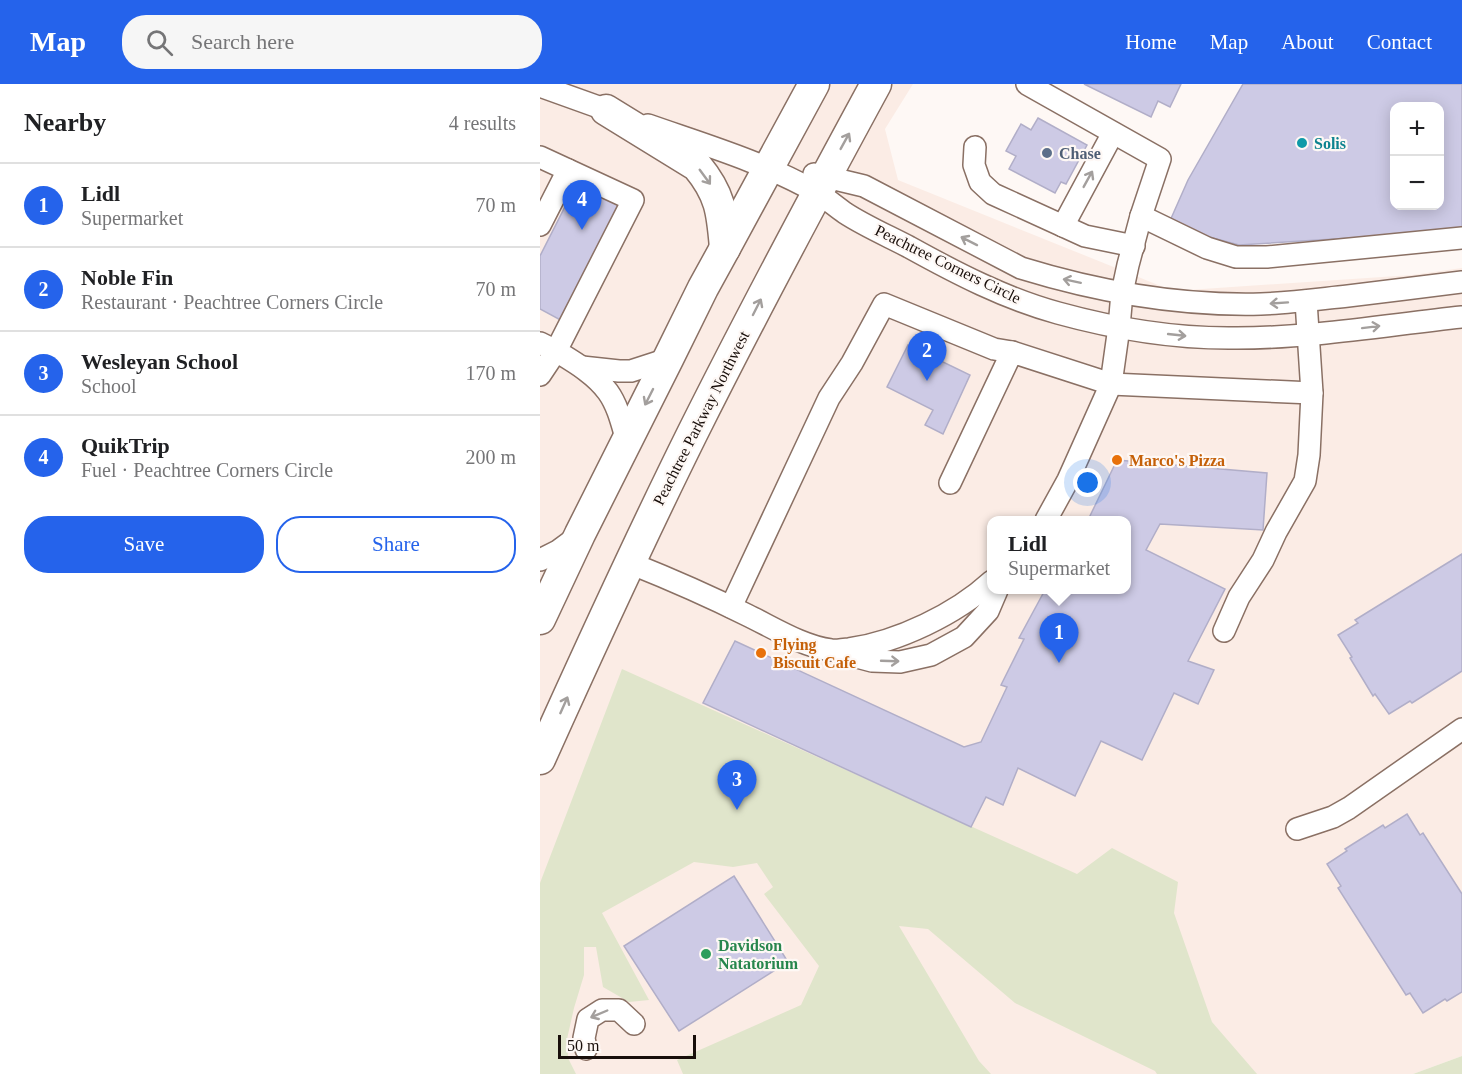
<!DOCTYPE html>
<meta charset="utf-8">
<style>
body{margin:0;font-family:Georgia,serif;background:#f6f6f6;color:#202124}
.controls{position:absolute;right:18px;top:18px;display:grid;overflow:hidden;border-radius:12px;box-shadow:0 3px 15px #0003}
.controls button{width:54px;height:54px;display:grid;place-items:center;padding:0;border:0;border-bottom:2px solid #e0e0e0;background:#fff;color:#202124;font:30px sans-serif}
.scale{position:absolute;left:18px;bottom:15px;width:138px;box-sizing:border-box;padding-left:6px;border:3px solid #180e0a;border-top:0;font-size:16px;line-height:21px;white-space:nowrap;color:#180e0a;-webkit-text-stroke:4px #fef8f5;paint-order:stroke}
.you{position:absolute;left:548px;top:399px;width:21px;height:21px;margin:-15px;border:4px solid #fff;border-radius:50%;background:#1a73e8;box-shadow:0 0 0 9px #1a73e833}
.badge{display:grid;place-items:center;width:39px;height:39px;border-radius:50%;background:#2563eb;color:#fff;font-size:20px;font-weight:700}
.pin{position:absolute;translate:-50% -50px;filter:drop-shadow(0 2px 3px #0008)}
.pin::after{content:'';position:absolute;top:32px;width:21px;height:18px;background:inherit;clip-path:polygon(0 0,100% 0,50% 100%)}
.popup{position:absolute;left:447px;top:432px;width:144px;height:78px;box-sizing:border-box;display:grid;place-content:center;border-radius:12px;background:#fff;filter:drop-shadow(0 2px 4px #0005);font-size:20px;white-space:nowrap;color:#757577}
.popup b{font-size:22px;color:#202124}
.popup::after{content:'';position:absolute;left:50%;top:100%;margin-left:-12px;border:12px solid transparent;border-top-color:#fff}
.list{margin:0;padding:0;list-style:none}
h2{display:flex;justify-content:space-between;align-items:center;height:78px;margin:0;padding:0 24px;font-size:26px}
h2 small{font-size:20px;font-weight:400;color:#757577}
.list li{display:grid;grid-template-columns:39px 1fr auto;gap:18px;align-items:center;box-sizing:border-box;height:84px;padding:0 24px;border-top:2px solid #e0e0e0}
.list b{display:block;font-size:22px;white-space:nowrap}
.list p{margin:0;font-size:20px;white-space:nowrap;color:#757577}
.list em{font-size:20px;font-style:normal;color:#757577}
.actions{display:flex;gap:12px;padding:18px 24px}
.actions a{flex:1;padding:14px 0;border:2px solid #2563eb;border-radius:24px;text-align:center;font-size:21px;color:#2563eb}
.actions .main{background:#2563eb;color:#fff}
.icon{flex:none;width:33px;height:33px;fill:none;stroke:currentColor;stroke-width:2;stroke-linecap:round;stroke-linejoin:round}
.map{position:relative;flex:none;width:922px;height:990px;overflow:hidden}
header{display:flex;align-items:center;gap:36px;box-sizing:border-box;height:84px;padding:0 30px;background:#2563eb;color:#fff}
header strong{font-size:28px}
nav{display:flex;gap:33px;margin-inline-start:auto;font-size:21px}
.search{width:420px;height:54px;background:#f6f6f6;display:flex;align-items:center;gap:15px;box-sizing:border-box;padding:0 21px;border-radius:24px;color:#757577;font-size:22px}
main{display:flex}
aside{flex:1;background:#fff}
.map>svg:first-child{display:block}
</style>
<header>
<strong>Map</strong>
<div class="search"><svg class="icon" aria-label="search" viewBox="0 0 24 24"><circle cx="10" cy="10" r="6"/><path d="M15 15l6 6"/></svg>Search here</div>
<nav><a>Home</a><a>Map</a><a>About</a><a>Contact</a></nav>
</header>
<main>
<aside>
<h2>Nearby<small>4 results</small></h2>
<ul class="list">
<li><span class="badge">1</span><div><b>Lidl</b><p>Supermarket</p></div><em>70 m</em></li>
<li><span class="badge">2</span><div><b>Noble Fin</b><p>Restaurant · Peachtree Corners Circle</p></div><em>70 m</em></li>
<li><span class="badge">3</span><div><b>Wesleyan School</b><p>School</p></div><em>170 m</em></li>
<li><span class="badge">4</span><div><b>QuikTrip</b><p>Fuel · Peachtree Corners Circle</p></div><em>200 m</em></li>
</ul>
<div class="actions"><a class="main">Save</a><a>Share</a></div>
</aside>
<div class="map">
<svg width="922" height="990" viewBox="0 0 922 990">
<rect width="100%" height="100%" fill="#fef8f5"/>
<path fill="#fbece5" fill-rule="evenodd" d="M 0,0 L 373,0 L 345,45 L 358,96 L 633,207 L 872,191 L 922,184 L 922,972 L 873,990 L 0,990 ZM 452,436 L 586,436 L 586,506 L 452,506 Z"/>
<g fill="#e0e5cb">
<polygon points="82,585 537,790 572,764 638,798 634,829 672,938 717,990 617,990 615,987 475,919 388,845 359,842 439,977 451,990 143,990 137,976 261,921 279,882 224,810 233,803 217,779 193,783 154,778 62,829 109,916 89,918 63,903 56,863 44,863 44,891 34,924 27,955 28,974 36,990 0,990 0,799"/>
<polygon points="922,972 922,990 873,990"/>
</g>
<g fill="#cdcae5" stroke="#b1aec8" stroke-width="1.5" fill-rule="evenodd">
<polygon points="544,0 641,0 630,23 618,17 611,33"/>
<path d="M 703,0 L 922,0 L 922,147 L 699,161 L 662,151 L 629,139 L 648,96 ZM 854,22 L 900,22 L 900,122 L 854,122 Z"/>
<polygon points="498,34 547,61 526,100 521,98 515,109 469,85 476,72 466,67 481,40 491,46"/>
<polygon points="38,97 85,121 26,239 0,225 0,172"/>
<polygon points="368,261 430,291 403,350 385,341 393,326 347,303"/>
<polygon points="577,376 727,389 723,446 620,440 606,466 685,505 648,577 674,586 658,620 634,609 602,676 561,657 535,712 478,684 463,721 446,713 431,743 163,619 195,557 424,663 441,658 467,603 461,601 484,555 479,554 505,506 586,506 586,436 548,436"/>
<polygon points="922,470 922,587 872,619 870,617 849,630 835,610 833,612 810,574 812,573 798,551 818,539 815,536"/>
<polygon points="867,730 880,751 883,749 922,810 922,908 907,917 905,915 883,929 870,909 866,911 798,804 801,802 787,780 807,767 805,765 843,741 845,744"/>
<polygon points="194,792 248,878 139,947 84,862"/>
</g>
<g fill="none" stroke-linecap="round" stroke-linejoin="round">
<defs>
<g id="minor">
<polyline points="487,0 620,75 601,132 588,181 582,209 579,243 571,300 528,396 506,436"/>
<polyline points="0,2 78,30"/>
<path d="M 108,41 C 165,61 223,78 276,108 C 286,114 295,122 305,129 C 325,142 348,152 369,163 C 416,189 466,215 518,229 C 576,245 637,255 697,254 C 772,254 847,241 922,233"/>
<polyline points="435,63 434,81 440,98 453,110 545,152 594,162"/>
<path d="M 0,73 L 93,116 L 16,267 C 34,278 55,290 68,308 C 78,322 82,340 87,357"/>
<path d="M 274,90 L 324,102 L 481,184 C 559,208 640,222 721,220 C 750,219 779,215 808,212 C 846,207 884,203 922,198"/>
<polyline points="601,132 667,164 696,173 727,173 922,154"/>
<polyline points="0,141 28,86"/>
<polyline points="523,142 573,49"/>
<polyline points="0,259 16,267 0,291"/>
<polyline points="42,283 79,287 91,287 128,275"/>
<polyline points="410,399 472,268 571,300 772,309"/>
<polyline points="0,476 18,467 37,453"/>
<path d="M 90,479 C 130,495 169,512 207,531 C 234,544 262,562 291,566 C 297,567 303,565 309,565 C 358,558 416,530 452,497"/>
<polyline points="191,523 289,314 312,279 344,220 454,265 472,268"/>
<polyline points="684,547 699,513 723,476 736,448 765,397 769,371 772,309 766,217"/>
<polyline points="302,569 332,577 360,578 391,571 424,553 448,527 457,506"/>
<polyline points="757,745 793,733 809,724 922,645"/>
<polyline points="46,965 44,954 48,935 62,926 79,926 94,940"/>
</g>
<g id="highway">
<path d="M 66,26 L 157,82 C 181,111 182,129 185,164"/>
<polyline points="0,535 40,450 128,275 163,204 185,164 274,0"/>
<path d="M 0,675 C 49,566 99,457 152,350 C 211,232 273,116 336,0"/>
</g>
</defs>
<use href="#minor" stroke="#8a7064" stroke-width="24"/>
<use href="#highway" stroke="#8a7064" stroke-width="33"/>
<use href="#minor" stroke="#fff" stroke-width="21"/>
<use href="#highway" stroke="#fff" stroke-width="30"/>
</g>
<defs><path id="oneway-shaft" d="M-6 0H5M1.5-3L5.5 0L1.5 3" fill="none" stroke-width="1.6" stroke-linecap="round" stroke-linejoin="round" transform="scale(1.5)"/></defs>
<g stroke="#a39f9d">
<use href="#oneway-shaft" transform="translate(305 57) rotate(-61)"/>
<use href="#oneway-shaft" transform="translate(165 93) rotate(54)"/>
<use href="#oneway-shaft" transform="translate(548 95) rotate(-61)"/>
<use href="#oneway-shaft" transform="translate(429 157) rotate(-153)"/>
<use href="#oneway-shaft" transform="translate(532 197) rotate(-168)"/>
<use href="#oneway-shaft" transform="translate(739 219) rotate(176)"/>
<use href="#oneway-shaft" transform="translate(217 223) rotate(-63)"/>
<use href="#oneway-shaft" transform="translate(831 243) rotate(-7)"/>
<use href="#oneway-shaft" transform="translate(637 251) rotate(6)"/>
<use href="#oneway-shaft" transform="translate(109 313) rotate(117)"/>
<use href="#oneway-shaft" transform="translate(350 577) rotate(2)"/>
<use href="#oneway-shaft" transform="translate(24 621) rotate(-66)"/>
<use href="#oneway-shaft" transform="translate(59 930) rotate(157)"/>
</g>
<circle fill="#0f9aa8" stroke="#fef8f5" stroke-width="2" cx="762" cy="59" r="6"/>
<circle fill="#5c6f8a" stroke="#fef8f5" stroke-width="2" cx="507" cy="69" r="6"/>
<g fill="#e8710a" stroke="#fef8f5" stroke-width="2">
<circle cx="577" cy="376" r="6"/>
<circle cx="221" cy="569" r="6"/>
</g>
<circle fill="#2e9e5b" stroke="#fef8f5" stroke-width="2" cx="166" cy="870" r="6"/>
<g text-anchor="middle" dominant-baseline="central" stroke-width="4.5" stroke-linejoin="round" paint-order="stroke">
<g font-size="16" font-weight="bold" fill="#0d838f" stroke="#fef8f5" text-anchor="start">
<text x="774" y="59">Solis</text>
</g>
<g font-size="16" font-weight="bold" fill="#4e5e75" stroke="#fef8f5" text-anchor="start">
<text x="519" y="69">Chase</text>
</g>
<g font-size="16" fill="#180e0a" stroke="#fef8f5">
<text transform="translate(408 180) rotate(26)">Peachtree Corners Circle</text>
<text transform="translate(161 334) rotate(-63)">Peachtree Parkway Northwest</text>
</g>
<g font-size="16" font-weight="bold" fill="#c56008" stroke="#fef8f5" text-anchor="start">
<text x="589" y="376">Marco's Pizza</text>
<text x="233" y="560">Flying<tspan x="233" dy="18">Biscuit Cafe</tspan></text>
</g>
<g font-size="16" font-weight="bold" fill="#27864d" stroke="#fef8f5" text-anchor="start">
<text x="178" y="861">Davidson<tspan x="178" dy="18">Natatorium</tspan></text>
</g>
</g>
</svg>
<div class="controls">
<button>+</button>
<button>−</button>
</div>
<div class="scale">50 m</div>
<div class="you"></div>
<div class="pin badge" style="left:519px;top:579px">1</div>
<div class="popup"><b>Lidl</b>Supermarket</div>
<div class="pin badge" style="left:387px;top:297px">2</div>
<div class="pin badge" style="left:197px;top:726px">3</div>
<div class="pin badge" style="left:42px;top:146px">4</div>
</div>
</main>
